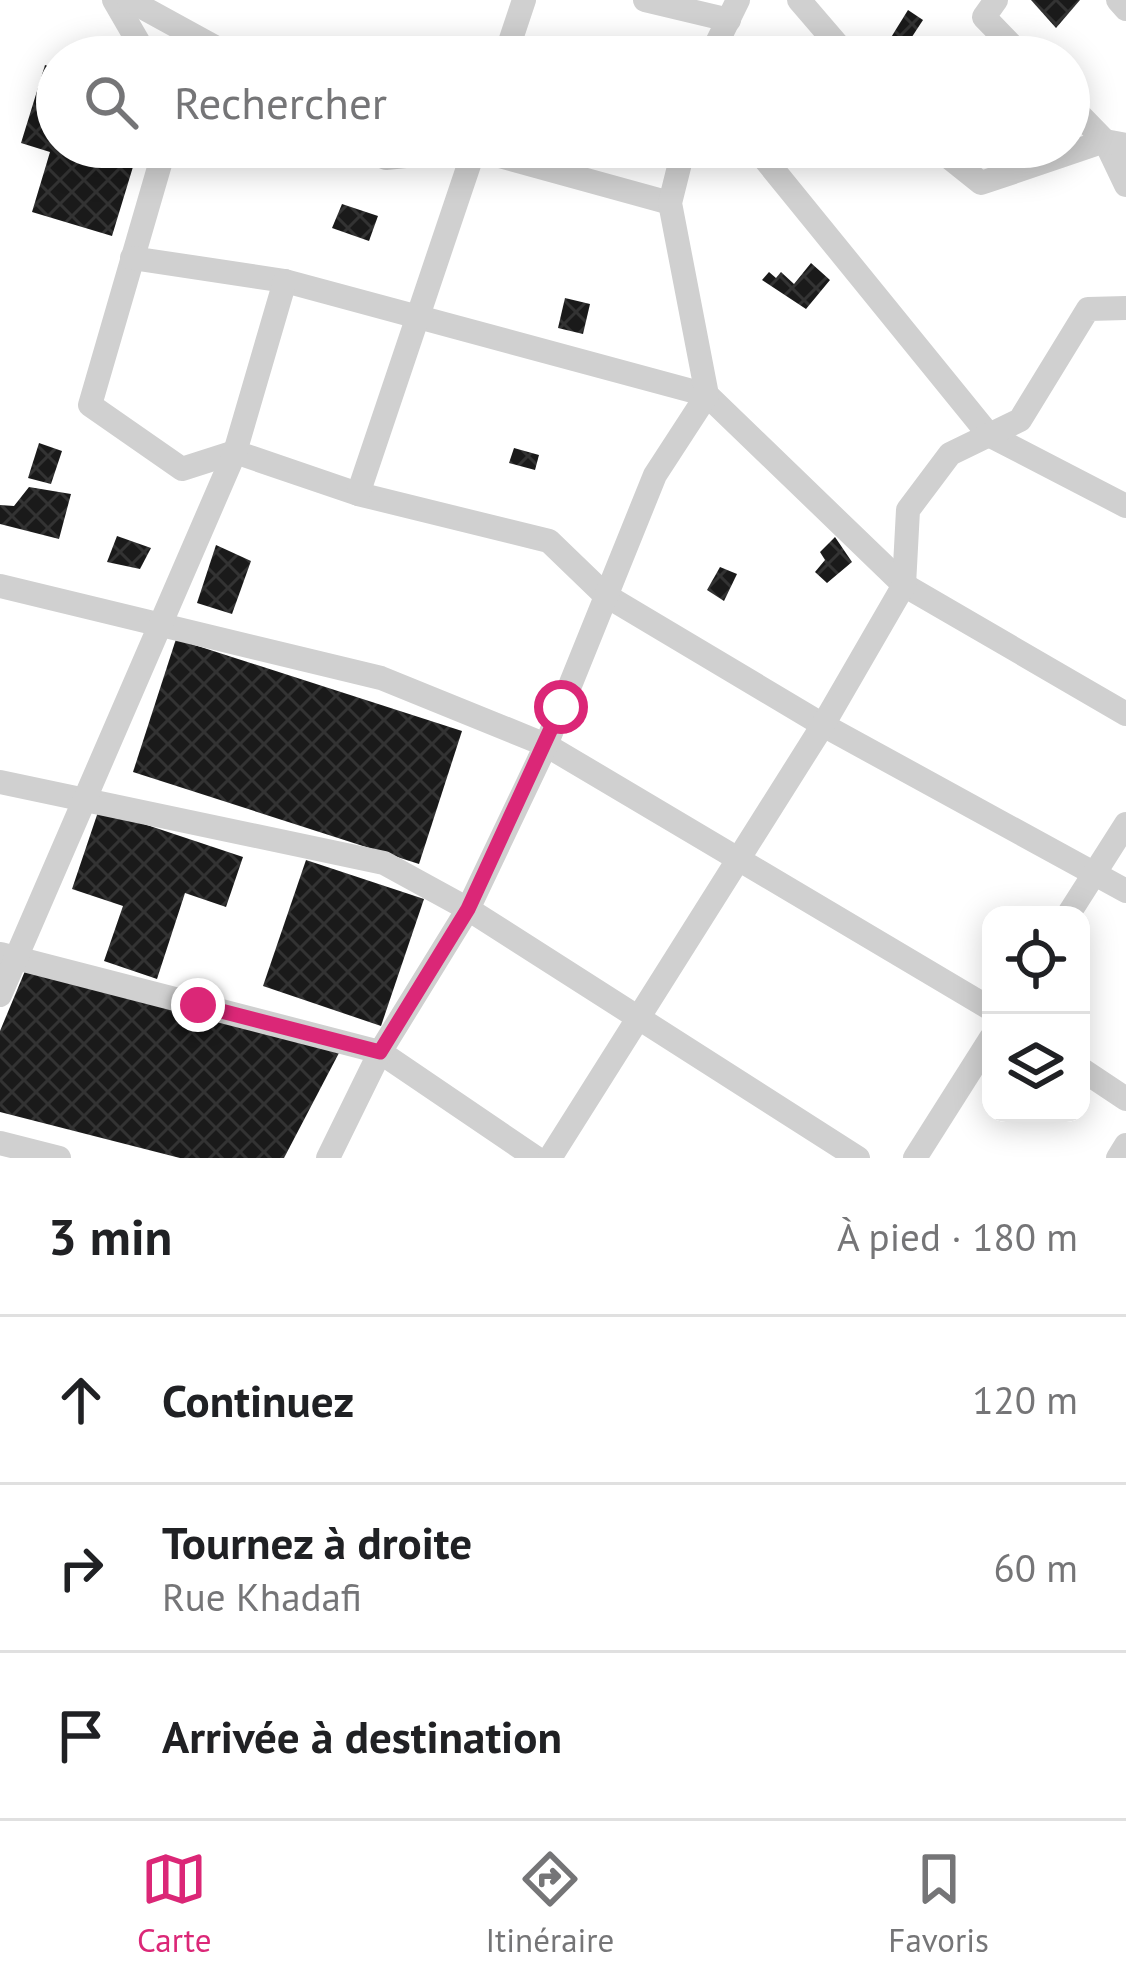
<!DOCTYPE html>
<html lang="fr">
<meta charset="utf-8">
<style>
body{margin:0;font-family:"PT Sans",sans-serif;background:#f2f2f2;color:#202124}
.controls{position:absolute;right:36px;bottom:36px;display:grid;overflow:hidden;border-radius:24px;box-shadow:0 6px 30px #0003}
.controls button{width:108px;height:108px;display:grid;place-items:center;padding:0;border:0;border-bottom:3px solid #e0e0e0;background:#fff;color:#202124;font:60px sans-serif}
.stop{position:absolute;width:36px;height:36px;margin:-27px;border:9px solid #db2777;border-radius:50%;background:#fff}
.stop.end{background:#db2777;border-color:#fff;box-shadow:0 3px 12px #0008}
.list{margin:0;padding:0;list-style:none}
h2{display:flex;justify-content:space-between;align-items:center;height:156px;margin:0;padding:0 48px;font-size:51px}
h2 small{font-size:39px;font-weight:400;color:#757577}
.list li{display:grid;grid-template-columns:78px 1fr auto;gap:36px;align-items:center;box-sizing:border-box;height:168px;padding:0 48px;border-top:3px solid #e0e0e0}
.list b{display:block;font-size:45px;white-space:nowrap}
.list p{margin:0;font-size:39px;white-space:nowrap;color:#757577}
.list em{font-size:39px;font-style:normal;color:#757577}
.icon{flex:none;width:66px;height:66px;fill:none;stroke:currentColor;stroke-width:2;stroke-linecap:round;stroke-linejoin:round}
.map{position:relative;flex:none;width:1126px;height:1158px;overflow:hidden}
.search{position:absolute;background:#fff;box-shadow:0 6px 30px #0003;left:36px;right:36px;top:36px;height:132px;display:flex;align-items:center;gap:30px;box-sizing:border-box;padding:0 42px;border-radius:66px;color:#757577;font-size:45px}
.sheet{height:660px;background:#fff}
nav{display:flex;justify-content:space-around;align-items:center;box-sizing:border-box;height:168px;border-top:3px solid #e0e0e0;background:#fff;font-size:33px;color:#757577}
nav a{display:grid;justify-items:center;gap:6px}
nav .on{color:#db2777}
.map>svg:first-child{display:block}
</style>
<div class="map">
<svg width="1126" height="1158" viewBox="0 0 1126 1158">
<defs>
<pattern id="building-cross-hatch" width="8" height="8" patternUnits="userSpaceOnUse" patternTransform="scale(3)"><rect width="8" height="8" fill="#1a1a1a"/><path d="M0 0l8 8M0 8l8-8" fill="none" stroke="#333"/></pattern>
</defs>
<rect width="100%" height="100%" fill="#fff"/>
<g fill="url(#building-cross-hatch)">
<polygon points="1031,0 1080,0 1056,28"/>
<polygon points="908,10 923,20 904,49 890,39"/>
<polygon points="45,65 57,69 57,147 139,147 112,236 32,212 50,152 21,143"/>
<polygon points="342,204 378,216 369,241 332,228"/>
<polygon points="811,263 830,280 806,309 762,280 769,272 776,278 781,272 794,284"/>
<polygon points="565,298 590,304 583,334 558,328"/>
<polygon points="39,443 62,451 51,484 28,478"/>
<polygon points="514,448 539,455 535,470 509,463"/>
<polygon points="29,487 71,494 59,539 0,524 0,505 14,506"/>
<polygon points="117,536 151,548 140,569 107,562"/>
<polygon points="835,537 852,562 827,583 815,572 825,560 820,552"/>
<polygon points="216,545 251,561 232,614 197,603"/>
<polygon points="720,567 737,574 724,601 707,590"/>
<polygon points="176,639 462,731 419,864 133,772"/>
<polygon points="99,809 243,857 226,907 185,893 157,979 104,961 123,906 72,889"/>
<polygon points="306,860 424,899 381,1026 263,986"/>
<polygon points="25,971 340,1051 284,1158 180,1158 0,1112 0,1031"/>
</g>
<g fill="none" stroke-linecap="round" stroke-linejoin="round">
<g stroke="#d0d0d0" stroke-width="24">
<polyline points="114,0 147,57"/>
<polyline points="129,0 233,57"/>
<polyline points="645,0 729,20"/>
<polyline points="799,0 848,57"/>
<polyline points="996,0 984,17 1023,57"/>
<polyline points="1118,0 1126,9"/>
<polyline points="505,57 524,0"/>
<polyline points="710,57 738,0"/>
<polyline points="1069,104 1105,141 1126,185"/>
<polyline points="165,147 90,405 182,469 235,452 358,494 549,541 605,595 823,725 1126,891"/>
<polyline points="361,147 386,158 474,149 670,203"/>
<polyline points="755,147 989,435 1126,506"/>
<polyline points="936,147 981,183 1105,141 1126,145"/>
<polyline points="132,258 285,281 707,395 904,585 1126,714"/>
<polyline points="358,494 475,147"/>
<polyline points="0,586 381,678 546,745 991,1009"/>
<polyline points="0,782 384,863 468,909 858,1158"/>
<polyline points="1068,915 1126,824"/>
<polyline points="1,954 380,1052 536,1158"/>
<polyline points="0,995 235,452 285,281"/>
<polyline points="1081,1069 1126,1099"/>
<polyline points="0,1143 59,1158"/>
<polyline points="328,1158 380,1052 468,909 546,745 655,475 707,395 670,203 684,147"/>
<polyline points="550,1158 823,725 904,585 908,510 950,454 1020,420 1088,309 1126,308"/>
<polyline points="915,1158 991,1038"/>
<polyline points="1118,1158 1126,1145"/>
</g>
</g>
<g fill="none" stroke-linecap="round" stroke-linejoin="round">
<polyline stroke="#db2777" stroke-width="15" points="198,1005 380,1052 468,909 561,707"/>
</g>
</svg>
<div class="controls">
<button><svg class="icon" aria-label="locate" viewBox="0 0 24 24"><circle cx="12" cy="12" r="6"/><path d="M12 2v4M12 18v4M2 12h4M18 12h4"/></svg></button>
<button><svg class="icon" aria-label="layers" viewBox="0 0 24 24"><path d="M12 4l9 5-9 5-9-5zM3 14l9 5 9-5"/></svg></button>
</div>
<div class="stop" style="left:561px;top:707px"></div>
<div class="stop end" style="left:198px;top:1005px"></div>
<div class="search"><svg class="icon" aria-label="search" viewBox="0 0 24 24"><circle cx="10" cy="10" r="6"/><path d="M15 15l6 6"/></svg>Rechercher</div>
</div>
<section class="sheet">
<h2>3 min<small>À pied · 180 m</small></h2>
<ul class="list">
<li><svg class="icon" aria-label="ahead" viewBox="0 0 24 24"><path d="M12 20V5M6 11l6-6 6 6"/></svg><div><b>Continuez</b></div><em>120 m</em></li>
<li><svg class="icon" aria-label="right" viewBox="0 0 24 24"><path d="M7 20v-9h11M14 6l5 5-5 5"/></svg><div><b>Tournez à droite</b><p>Rue Khadafi</p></div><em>60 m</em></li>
<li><svg class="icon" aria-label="arrive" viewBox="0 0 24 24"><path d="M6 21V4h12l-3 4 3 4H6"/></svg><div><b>Arrivée à destination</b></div></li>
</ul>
</section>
<nav>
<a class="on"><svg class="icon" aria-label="map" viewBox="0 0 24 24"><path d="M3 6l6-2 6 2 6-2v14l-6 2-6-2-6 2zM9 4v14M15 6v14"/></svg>Carte</a>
<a><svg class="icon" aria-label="directions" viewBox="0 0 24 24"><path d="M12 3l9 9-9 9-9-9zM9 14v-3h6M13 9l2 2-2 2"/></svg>Itinéraire</a>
<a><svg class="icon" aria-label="saved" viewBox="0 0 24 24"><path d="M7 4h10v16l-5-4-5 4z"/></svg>Favoris</a>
</nav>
